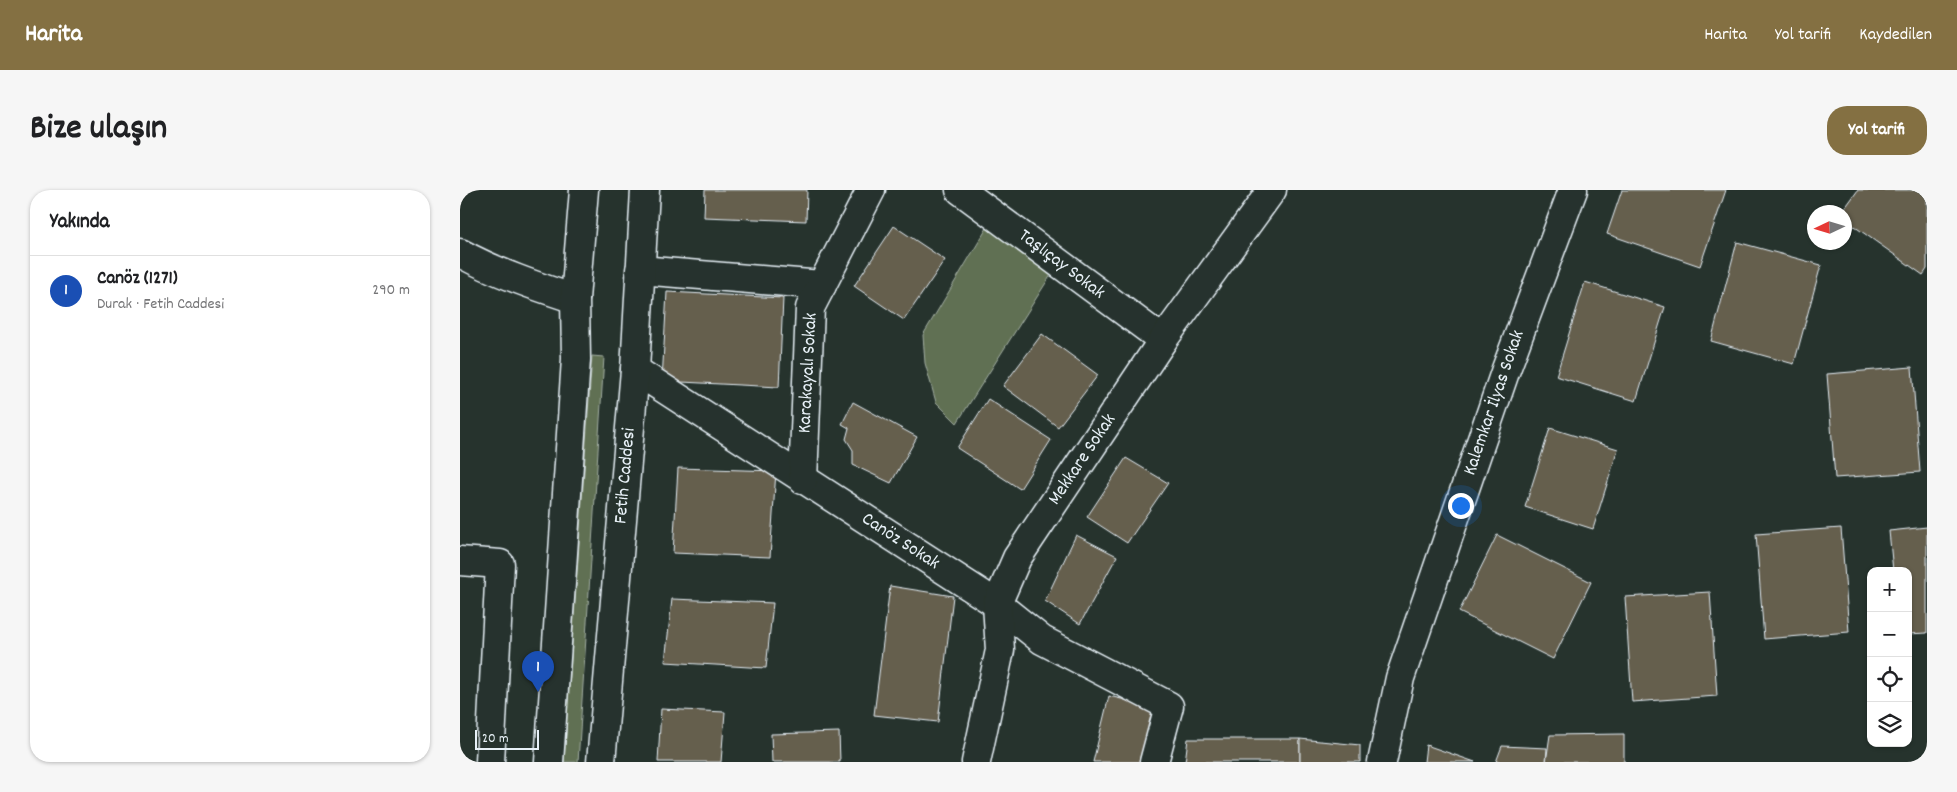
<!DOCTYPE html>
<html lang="tr">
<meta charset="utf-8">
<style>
body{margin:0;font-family:Dekko,sans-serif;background:#f6f6f6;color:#202124}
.controls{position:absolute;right:15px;bottom:15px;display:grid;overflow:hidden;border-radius:10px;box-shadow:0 1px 4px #0004}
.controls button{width:45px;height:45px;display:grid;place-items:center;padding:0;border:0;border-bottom:1px solid #e0e0e0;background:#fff;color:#202124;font:25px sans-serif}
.compass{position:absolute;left:1347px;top:15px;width:45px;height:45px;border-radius:50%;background:#fff;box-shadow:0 1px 4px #0004;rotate:266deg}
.scale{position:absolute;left:15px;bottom:12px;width:64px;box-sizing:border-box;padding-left:5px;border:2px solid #e8f1f8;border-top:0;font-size:14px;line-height:18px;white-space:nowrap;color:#e8f1f8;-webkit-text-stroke:4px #26332d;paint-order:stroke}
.you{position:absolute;left:1000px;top:315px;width:18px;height:18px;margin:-12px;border:4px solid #fff;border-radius:50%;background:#1a73e8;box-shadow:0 0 0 8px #1a73e833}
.badge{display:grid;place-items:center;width:32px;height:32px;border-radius:50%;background:#847042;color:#fff;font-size:16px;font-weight:700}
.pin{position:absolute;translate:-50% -41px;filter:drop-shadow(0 1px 2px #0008)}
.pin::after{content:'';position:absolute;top:26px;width:18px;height:15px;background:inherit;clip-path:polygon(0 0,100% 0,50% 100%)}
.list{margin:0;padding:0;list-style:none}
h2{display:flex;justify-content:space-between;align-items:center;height:65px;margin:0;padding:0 20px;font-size:21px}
h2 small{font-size:16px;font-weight:400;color:#757577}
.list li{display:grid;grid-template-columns:32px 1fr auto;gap:15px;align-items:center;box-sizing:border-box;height:70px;padding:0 20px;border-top:1px solid #e0e0e0}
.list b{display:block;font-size:19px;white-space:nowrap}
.list p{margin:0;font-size:16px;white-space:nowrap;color:#757577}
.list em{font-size:16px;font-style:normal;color:#757577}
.icon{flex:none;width:28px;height:28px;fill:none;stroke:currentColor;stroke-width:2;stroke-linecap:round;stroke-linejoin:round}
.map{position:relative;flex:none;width:1467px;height:572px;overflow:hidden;border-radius:20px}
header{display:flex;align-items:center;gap:30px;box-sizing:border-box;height:70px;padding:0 25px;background:#847042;color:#fff}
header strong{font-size:24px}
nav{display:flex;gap:28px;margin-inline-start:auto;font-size:18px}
.intro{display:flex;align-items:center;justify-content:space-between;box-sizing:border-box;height:120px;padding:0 30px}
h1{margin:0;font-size:35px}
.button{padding:12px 22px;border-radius:20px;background:#847042;color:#fff;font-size:18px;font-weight:700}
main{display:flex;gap:30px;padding:0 30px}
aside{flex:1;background:#fff;border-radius:20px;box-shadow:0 1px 4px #0004}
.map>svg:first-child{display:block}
</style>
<header>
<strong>Harita</strong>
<nav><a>Harita</a><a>Yol tarifi</a><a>Kaydedilen</a></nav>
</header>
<div class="intro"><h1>Bize ulaşın</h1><a class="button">Yol tarifi</a></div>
<main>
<aside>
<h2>Yakında<small></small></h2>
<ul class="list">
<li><span class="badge" style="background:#1a4fb4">1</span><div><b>Canöz (1271)</b><p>Durak · Fetih Caddesi</p></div><em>290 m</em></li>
</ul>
</aside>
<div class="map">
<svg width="1467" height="572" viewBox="0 0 1467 572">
<rect width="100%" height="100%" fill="#26332d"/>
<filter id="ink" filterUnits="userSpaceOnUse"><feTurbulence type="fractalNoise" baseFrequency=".02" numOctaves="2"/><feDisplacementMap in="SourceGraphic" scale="10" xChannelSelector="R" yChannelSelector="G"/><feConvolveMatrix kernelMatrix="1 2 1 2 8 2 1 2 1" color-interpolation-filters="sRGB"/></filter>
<g filter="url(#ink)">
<g fill="#617052" stroke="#a4b0a5">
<polygon points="530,33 596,77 497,233 476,212 465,173 463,145"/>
<polygon points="132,166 144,167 118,572 104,572"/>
</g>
<g fill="#655e4e" stroke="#e8f1f8">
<polygon points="245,0 347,0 346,31 244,27"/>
<polygon points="1162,0 1266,0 1240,76 1147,44"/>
<polygon points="1398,0 1467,0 1467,79 1463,85 1384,29 1384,22 1382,22"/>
<polygon points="434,36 485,70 444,130 394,96"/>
<polygon points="1277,52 1361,75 1334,174 1251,151"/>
<polygon points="1125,92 1205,117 1176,211 1096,186"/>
<polygon points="207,102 323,108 319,197 202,191"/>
<polygon points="582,144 638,185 598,237 543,196"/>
<polygon points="1452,177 1460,282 1375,288 1367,184"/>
<polygon points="528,209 591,250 560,299 497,258"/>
<polygon points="393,212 457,247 431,293 393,275 393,260 386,249 389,238 382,234"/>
<polygon points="1090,238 1158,259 1133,339 1065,317"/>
<polygon points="666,268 708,293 667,353 627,327"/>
<polygon points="218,278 316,281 310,367 213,363"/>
<polygon points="1467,337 1467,443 1448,444 1448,381 1433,381 1429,341"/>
<polygon points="1381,338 1389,442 1304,449 1296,344"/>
<polygon points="616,345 657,366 620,434 585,411"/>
<polygon points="1037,345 1131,392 1093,469 999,422"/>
<polygon points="430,396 493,406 478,532 414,525"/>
<polygon points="1250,402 1257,506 1172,512 1165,407"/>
<polygon points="212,409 313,413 306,478 205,472"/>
<polygon points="649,506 694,517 680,572 633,572"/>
<polygon points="201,519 265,522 261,572 198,572"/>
<polygon points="379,542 380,572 312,572 311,544"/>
<polygon points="1164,544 1164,572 1086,572 1090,545"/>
<polygon points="728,549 840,549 840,572 725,572"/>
<polygon points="840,549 900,555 900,572 840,572"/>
<polygon points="966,555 1015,572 964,572"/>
<polygon points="1042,556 1087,558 1086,572 1036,572"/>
</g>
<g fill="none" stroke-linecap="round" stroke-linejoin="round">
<defs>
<g id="minor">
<polyline points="500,0 703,150"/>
<path d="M 0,63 C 37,83 75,96 115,109"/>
<polyline points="180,80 362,95"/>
<polyline points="175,180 537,414 582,450 709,516 694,572"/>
<polyline points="343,290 350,118 411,0"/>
<polyline points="0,371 40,374 30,572"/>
<polyline points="516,572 540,460 537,414 557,368 703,150 812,0"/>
<polyline points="922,572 940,488 1045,182 1113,0"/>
</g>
<g id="major">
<polyline points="89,572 116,169 115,109 124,0"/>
<polyline points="141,572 175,180 185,0"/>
</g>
</defs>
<use href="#minor" stroke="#e8f1f8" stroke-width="31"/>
<use href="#major" stroke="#e8f1f8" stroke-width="31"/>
<use href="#minor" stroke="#26332d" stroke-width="28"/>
<use href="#major" stroke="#26332d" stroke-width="28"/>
</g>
</g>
<g text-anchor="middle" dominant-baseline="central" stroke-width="4" stroke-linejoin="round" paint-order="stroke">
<g font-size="19" fill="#e8f1f8" stroke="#26332d">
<text transform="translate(601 75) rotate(37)">Taşlıçay Sokak</text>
<text transform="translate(349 183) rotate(-87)">Karakayalı Sokak</text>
<text transform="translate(1035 213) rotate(-71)">Kalemkar İlyas Sokak</text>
<text transform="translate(623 270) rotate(-56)">Mekkare Sokak</text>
<text transform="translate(166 286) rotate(-85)">Fetih Caddesi</text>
<text transform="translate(440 352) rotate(33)">Canöz Sokak</text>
</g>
</g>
</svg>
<div class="controls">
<button>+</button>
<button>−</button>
<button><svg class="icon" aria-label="locate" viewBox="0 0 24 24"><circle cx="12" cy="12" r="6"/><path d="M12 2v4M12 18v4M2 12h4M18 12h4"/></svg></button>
<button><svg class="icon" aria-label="layers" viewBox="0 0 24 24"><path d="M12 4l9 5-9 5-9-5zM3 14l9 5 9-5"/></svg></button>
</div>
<svg class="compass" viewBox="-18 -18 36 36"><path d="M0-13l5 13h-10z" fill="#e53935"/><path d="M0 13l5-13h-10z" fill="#757577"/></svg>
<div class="scale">20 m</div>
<div class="you"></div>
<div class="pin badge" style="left:78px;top:502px;background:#1a4fb4">1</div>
</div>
</main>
